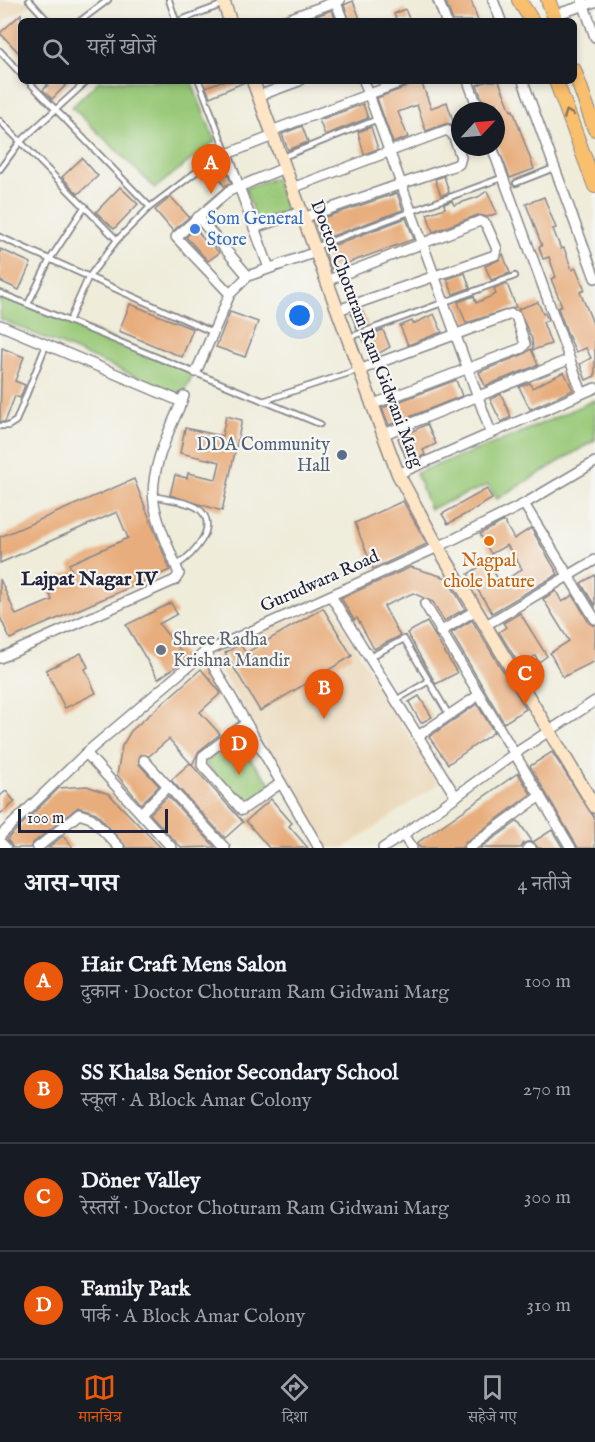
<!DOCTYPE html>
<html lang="hi">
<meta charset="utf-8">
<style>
body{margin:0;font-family:"IM FELL English","Noto Serif Devanagari",serif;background:#20242c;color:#f1f3f6}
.compass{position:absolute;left:451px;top:102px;width:54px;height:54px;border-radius:50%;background:#171b24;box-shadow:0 3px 9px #0003;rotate:64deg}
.scale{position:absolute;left:18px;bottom:15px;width:150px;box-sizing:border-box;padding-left:6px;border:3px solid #22223b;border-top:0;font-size:16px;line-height:21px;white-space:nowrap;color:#22223b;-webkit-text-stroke:4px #f6f6f2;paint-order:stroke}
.you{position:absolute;left:300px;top:316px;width:21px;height:21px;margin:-15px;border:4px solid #fff;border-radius:50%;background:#1a73e8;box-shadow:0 0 0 9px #1a73e833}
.badge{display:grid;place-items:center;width:39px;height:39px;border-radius:50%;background:#ea580c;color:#fff;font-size:20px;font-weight:700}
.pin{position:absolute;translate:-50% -50px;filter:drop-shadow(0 2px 3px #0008)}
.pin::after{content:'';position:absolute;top:32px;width:21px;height:18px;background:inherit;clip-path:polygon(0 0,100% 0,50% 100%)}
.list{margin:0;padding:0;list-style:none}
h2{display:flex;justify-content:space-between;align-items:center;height:78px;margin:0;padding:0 24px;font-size:26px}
h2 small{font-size:20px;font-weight:400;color:#9ea1a6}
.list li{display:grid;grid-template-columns:39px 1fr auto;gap:18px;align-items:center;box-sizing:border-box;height:108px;padding:0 24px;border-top:2px solid #363941}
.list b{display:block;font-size:22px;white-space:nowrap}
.list p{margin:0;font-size:20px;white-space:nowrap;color:#9ea1a6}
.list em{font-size:20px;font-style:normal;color:#9ea1a6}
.icon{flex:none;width:33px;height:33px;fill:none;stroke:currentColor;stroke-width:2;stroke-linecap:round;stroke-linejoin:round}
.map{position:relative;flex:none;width:595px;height:848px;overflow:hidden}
.search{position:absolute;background:#171b24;box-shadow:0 3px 9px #0003;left:18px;right:18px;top:18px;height:66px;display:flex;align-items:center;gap:15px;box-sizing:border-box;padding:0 21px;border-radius:9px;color:#9ea1a6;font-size:22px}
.sheet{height:510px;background:#171b24}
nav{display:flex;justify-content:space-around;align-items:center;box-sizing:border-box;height:84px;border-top:2px solid #363941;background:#171b24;font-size:16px;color:#9ea1a6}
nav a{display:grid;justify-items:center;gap:3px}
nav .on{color:#ea580c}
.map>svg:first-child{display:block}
</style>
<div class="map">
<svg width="595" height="848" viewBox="0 0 595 848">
<rect width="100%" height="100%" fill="#f6f6f2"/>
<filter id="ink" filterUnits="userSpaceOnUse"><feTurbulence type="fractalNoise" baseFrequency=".0167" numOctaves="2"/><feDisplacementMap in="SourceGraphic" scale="12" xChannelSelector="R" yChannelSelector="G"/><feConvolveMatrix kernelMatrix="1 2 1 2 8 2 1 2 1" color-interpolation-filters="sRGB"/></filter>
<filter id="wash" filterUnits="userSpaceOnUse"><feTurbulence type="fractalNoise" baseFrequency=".008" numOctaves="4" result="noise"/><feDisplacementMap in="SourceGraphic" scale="24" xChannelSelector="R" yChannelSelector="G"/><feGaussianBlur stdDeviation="1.35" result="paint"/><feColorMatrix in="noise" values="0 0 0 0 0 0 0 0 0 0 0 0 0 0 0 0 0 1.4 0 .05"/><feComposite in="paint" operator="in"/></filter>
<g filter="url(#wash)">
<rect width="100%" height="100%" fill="#efecda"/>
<g fill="#ebd8ba">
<polygon points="0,0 40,0 0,23"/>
<polygon points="328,602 438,784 344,848 325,848 212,655"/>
</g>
<g fill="#99c978" stroke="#5e765a" stroke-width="1.5">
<polygon points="99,81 191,81 215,141 155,188 72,107"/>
<polygon points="275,178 286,211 257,222 245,188"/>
<polygon points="0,294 194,372 182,396 0,319"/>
<polygon points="595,400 595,440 497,499 488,485 430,509 416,473 511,437"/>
<polygon points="233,739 273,786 245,810 205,763"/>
</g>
<g id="blocks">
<g fill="#e8ad7d">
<polygon points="445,0 471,0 478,21 453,21"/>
<polygon points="353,1 361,21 350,21 344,5"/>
<polygon points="405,9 410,21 397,21 394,14"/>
<polygon points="332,10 336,21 303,21"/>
<polygon points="21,14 21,55 0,33"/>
<polygon points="43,81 70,81 52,99 43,90 48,85"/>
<polygon points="221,81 245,81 245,82 210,97 206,87"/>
<polygon points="414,81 421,81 431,108 447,102 454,124 445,124 426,131 417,105 398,112 408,137 393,143 377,98 406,87"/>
<polygon points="488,81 499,81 511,111 513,110 534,169 510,178 496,142 496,103 485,108 477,85"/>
<polygon points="363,104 368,118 325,135 319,120"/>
<polygon points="302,126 308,142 288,150 282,134"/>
<polygon points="371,127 378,149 364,154 358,132"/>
<polygon points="82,158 98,176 78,194 62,177"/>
<polygon points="223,162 231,183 224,186 214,166"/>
<polygon points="444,176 449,192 441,196 435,179"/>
<polygon points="120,187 138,204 114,229 96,212"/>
<polygon points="487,191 497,213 488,217 478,215 433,232 427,214 445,208 444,204 452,201 454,205 478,197"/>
<polygon points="397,193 403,210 321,240 314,221"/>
<polygon points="171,197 189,217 173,231 155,210"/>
<polygon points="544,197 556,228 553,229 561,249 564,248 572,270 576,268 585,290 580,292 595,328 595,376 586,380 580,364 591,358 586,348 576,352 568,335 558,308 562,306 551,279 556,277 549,257 543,259 539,247 542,246 526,204"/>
<polygon points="406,218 414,239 331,269 324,249"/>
<polygon points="196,228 206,243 209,241 219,253 208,261 186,237"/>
<polygon points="0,249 31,263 19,290 0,281"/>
<polygon points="503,254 510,273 491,280 485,266 499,260"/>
<polygon points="465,273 470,288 453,294 447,279"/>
<polygon points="507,284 516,307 466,323 458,302 474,296 476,303 496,294 494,289"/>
<polygon points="538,302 543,314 545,313 548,320 543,322 551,344 533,350 532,339 518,309"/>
<polygon points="130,304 193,329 182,357 119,331"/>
<polygon points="361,309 368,325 357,329 351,314"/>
<polygon points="230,312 258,322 245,357 216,347"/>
<polygon points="434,314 442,332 408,345 400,326 412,321 413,324"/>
<polygon points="383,330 390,347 371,358 362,337"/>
<polygon points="2,348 24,357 15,381 25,385 20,398 15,396 5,422 0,422"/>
<polygon points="531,349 538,365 485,386 479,372 524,354"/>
<polygon points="564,372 573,390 530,409 519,387 530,383 532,388"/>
<polygon points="456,380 462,396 389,425 382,408"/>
<polygon points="501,394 511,417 501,422 490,399"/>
<polygon points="226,416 242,420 222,511 170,495 175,475 187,478 188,473 216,479 220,462 180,453 185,428 222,436"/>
<polygon points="427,424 436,444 423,450 425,455 407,461 398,438"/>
<polygon points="134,479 170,570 10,639 0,617 0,579 16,615 52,600 45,582 72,571 69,564 128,538 117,512 0,563 0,537"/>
<polygon points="487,489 492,499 448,524 442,514"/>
<polygon points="403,501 427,544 373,569 355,523"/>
<polygon points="504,521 514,539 531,528 558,574 492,613 468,574 487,562 501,583 522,569 507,545 491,554 480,534"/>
<polygon points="411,567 447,578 465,609 444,621 433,602 413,593 384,606 400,636 374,649 357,618 354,620 341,598"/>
<polygon points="595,575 595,606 581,583"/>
<polygon points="556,591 562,602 573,595 589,623 595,626 595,661 563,677 550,653 569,641 543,599"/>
<polygon points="171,603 177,614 159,624 187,659 158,679 126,625"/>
<polygon points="323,608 352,656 260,711 225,653 240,644 246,653"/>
<polygon points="520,613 547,656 539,662 535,656 520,666 499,632 506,627 503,623"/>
<polygon points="472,620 526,709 504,723 451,633"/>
<polygon points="427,622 457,673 436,684 407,633"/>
<polygon points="81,653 88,667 85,669 96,693 65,708 46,670"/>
<polygon points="201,669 221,693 200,712 220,734 199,751 192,765 169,739 149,756 140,755 139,764 159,786 141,804 117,775 122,746 131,731"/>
<polygon points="419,696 432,717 421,723 409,702"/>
<polygon points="477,704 494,732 448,764 429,737"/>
<polygon points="552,752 595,819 595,848 578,848 530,766"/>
<polygon points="190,763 243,822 225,838 171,780"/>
<polygon points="518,773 531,794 465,843 462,848 420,848 417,843"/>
<polygon points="87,786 109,794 161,848 127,848 96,813 78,807 33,843 30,848 13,848 7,839 59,788"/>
<polygon points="6,791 15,802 0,814 0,796"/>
<polygon points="168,796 215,847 182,848 171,837 150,814"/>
<polygon points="271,799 292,823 289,826 308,848 269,848 246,821"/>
<polygon points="518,821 532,841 524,843 521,848 480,848"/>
<polygon points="552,830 563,848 538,848 533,842"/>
<polygon points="63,836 73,848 48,848"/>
</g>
</g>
</g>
<g filter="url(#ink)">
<use href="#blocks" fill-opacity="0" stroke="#88878a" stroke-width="1.5"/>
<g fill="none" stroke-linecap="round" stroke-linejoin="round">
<defs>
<g id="lane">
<polyline points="29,0 48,21"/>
<polyline points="169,0 176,21"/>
<polyline points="80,21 108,0"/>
<polyline points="178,21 224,4"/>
<polyline points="0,51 21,74"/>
<polyline points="28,81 150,207 117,240"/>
<polyline points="0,121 117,240 88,278 69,321"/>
<polyline points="283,157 378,119"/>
<polyline points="0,169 20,142 87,81"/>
<polyline points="516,183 554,168"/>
<polyline points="150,207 200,169 227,154 199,81"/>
<polyline points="0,237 212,332"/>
<polyline points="315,247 504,177"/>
<polyline points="0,293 320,424"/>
<polyline points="28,304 49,261 85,206"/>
<polyline points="350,337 515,276"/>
<polyline points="263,401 358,370"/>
<polyline points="0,426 8,426 16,421 46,345"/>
<path d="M 154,496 C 167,500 189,501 199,509 C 221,527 191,556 176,566"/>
<polyline points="370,657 404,639 449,715"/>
<polyline points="396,700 429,681"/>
</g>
<g id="street">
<polyline points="335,0 343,21"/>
<polyline points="438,0 446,21"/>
<polyline points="493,0 501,21"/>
<polyline points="582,0 595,37"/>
<polyline points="554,15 595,2"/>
<polyline points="283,21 340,0"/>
<polyline points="364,81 491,433"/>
<polyline points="468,81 479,111"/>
<polyline points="523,81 595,278"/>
<polyline points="258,96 299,81"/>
<polyline points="271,131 404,81"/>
<polyline points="492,147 582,393"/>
<polyline points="292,188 447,130 453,135 461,157 459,164 303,218"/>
<polyline points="198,217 248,276"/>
<polyline points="254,228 301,212"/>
<polyline points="269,268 227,154 273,136"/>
<polyline points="326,281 480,221 486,224 497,249 495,255 338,310"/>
<polyline points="230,294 176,237 229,191 284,168"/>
<polyline points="0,325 182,402"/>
<polyline points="359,370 511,314 516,316 525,344 522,348 371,405"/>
<polyline points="196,372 230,294 248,276 316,252"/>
<polyline points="382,435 563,362"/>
<polyline points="398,474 595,388"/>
<polyline points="524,504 595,619"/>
<polyline points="331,596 456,797"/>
<polyline points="425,604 571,848"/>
<polyline points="486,625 595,560"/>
<polyline points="440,632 476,610"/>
<polyline points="205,652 319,848"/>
<path d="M 0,658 L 175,580 L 179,574 C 171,551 158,528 154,503 C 149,468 171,428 184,396"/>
<polyline points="246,723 203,756 202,765 242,810 281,783"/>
<polyline points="418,736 479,695"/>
<polyline points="86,753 172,848"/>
<polyline points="144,760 225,848"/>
<polyline points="141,813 168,786"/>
<polyline points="403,835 514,754 595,701"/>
<polyline points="0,836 86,753 205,652 438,547 524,504 595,462"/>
<polyline points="0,842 6,848"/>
<polyline points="37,848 79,814 91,818 120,848"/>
<polyline points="383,848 403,835 412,848"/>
<polyline points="469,848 540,796"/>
<polyline points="528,848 531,848"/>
</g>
<g id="secondary">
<polyline points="223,0 230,21"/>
<polyline points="253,81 398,474 438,547 595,807"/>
</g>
<g id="primary">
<polyline points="519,0 532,21"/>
<polyline points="548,0 556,21"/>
<polyline points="574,70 595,129"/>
<polyline points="556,81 595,186"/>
</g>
</defs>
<use href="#lane" stroke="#88878a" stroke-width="8"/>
<use href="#street" stroke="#88878a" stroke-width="12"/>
<use href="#secondary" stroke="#88878a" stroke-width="15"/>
<use href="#primary" stroke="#88878a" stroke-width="16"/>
<use href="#lane" stroke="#fff" stroke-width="4.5"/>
<use href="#street" stroke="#fff" stroke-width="9"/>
<use href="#secondary" stroke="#fde5c5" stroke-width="12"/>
<use href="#primary" stroke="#f9bf6d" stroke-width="14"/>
</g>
<defs><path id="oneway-chevron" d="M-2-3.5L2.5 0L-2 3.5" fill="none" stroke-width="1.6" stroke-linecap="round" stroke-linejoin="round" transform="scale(1.5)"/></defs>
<use stroke="#8e7054" href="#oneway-chevron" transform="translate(568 114) rotate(-111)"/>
</g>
<circle fill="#3f7fe0" stroke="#f6f6f2" stroke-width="2" cx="195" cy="229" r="6"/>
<circle fill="#5c6f8a" stroke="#f6f6f2" stroke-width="2" cx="342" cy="455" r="6"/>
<circle fill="#e8710a" stroke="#f6f6f2" stroke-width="2" cx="489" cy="541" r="6"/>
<circle fill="#6b7280" stroke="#f6f6f2" stroke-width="2" cx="161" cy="650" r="6"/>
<g text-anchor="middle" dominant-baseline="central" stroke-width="4.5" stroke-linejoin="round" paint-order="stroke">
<g font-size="18" fill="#366cbe" stroke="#f6f6f2" text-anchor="start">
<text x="207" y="219">Som General<tspan x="207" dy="21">Store</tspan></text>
</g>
<g font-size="18" fill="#22223b" stroke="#f6f6f2">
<text transform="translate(366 334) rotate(69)">Doctor Choturam Ram Gidwani Marg</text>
<text transform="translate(320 582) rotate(-24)">Gurudwara Road</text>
</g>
<g font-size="18" fill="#4e5e75" stroke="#f6f6f2" text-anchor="end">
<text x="330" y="445">DDA Community<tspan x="330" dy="21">Hall</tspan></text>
</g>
<g font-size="18" fill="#c56008" stroke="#f6f6f2">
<text x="489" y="561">Nagpal<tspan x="489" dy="21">chole bature</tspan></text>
</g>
<g font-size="18" fill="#5b616d" stroke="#f6f6f2" text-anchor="start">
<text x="173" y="640">Shree Radha<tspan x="173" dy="21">Krishna Mandir</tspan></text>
</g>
<g font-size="20" font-weight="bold" fill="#22223b" stroke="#f6f6f2">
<text x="89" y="579">Lajpat Nagar IV</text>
</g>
</g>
</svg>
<svg class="compass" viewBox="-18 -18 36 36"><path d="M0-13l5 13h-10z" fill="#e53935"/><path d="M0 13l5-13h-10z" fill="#9ea1a6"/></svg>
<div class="scale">100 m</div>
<div class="you"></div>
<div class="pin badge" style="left:211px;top:194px">A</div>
<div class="pin badge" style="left:324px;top:719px">B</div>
<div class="pin badge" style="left:525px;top:705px">C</div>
<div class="pin badge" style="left:239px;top:775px">D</div>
<div class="search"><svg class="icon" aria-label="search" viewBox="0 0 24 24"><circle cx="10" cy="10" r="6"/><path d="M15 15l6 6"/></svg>यहाँ खोजें</div>
</div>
<section class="sheet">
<h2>आस-पास<small>4 नतीजे</small></h2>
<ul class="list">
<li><span class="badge">A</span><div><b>Hair Craft Mens Salon</b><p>दुकान · Doctor Choturam Ram Gidwani Marg</p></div><em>100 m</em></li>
<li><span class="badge">B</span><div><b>SS Khalsa Senior Secondary School</b><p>स्कूल · A Block Amar Colony</p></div><em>270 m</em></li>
<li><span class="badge">C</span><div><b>Döner Valley</b><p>रेस्तराँ · Doctor Choturam Ram Gidwani Marg</p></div><em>300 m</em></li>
<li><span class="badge">D</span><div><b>Family Park</b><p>पार्क · A Block Amar Colony</p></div><em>310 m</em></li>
</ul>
</section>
<nav>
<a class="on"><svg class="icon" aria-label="map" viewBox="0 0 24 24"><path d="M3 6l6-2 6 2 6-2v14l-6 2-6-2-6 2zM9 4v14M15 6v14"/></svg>मानचित्र</a>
<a><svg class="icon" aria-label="directions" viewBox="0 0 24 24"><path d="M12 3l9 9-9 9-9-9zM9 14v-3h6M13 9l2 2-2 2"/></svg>दिशा</a>
<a><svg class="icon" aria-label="saved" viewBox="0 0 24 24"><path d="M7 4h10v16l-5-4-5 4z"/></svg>सहेजे गए</a>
</nav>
